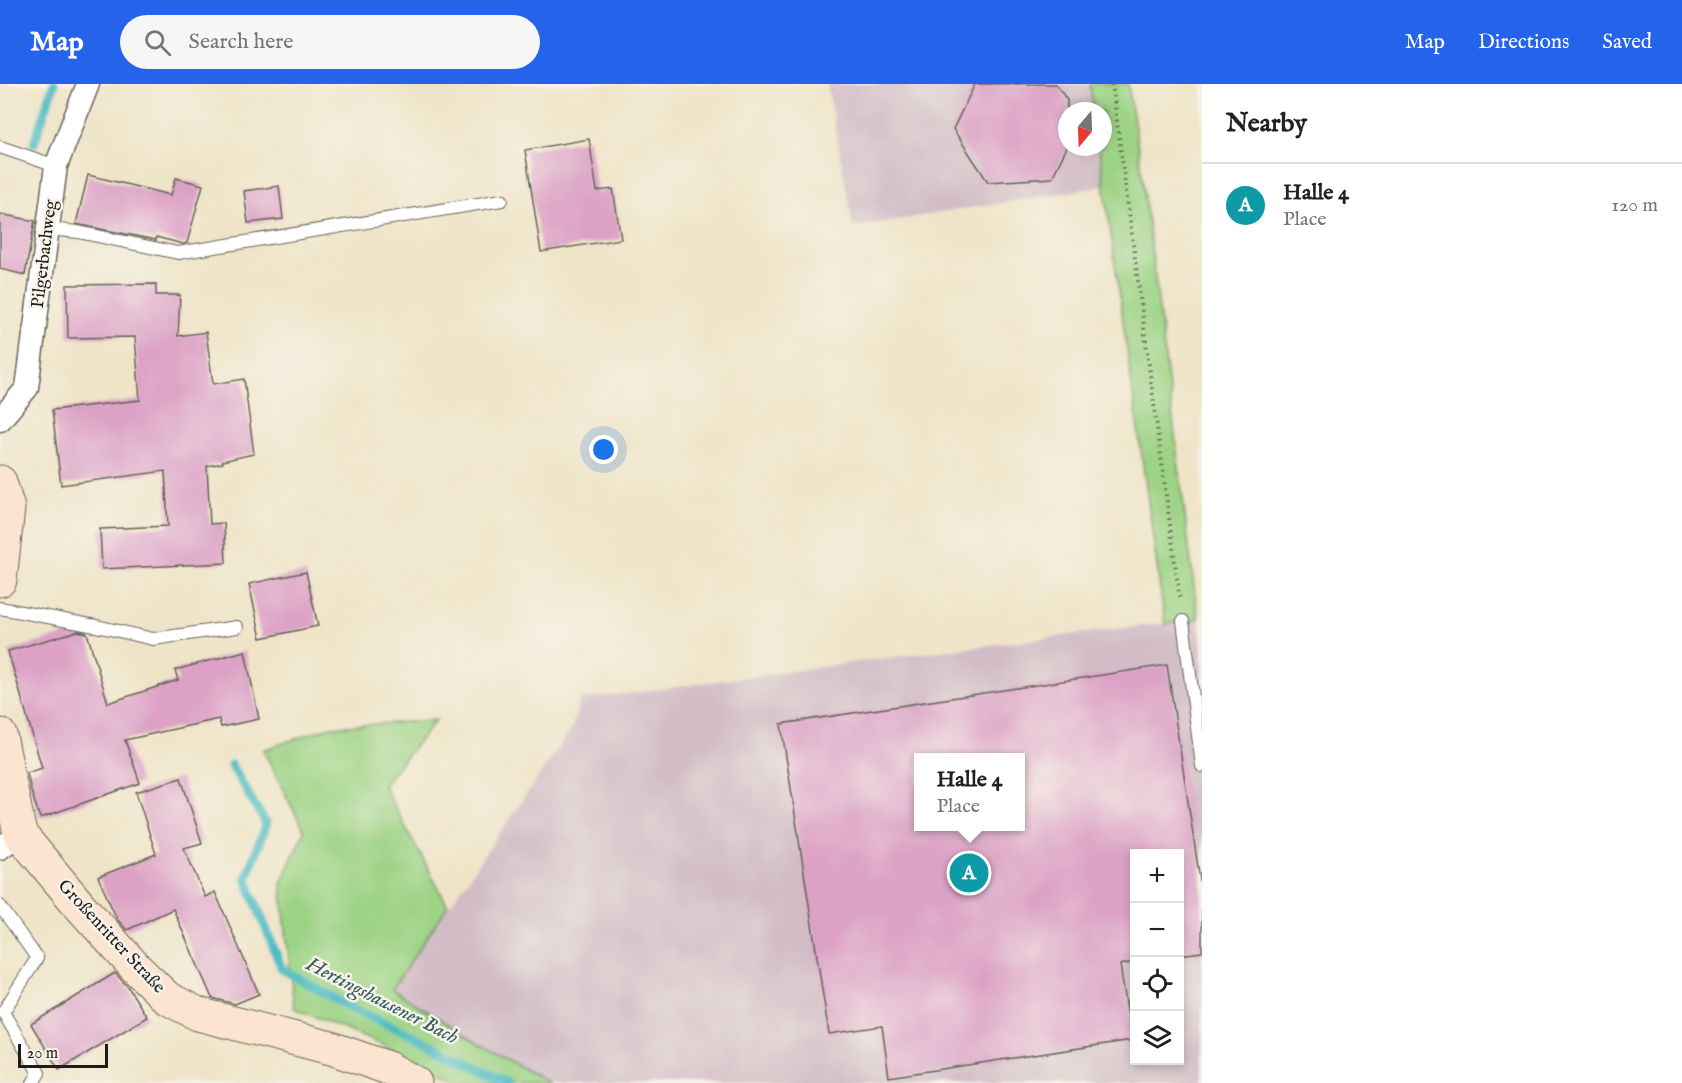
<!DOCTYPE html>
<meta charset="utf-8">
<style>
body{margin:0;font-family:"IM FELL English",serif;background:#f6f6f6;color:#202124}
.controls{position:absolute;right:18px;bottom:18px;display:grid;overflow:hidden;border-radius:0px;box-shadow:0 3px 9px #0003}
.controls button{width:54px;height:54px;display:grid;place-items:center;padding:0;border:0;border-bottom:2px solid #e0e0e0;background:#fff;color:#202124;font:30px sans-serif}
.compass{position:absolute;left:1058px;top:18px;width:54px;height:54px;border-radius:50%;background:#fff;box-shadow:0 3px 9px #0003;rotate:199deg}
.scale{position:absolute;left:18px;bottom:15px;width:90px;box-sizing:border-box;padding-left:6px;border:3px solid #1c1c1c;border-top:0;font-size:16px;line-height:21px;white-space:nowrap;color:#1c1c1c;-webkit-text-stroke:4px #f7f3e8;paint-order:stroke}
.you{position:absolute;left:604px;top:366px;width:21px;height:21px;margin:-15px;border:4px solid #fff;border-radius:50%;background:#1a73e8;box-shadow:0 0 0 9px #1a73e833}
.badge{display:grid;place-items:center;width:39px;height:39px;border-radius:50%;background:#2563eb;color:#fff;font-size:20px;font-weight:700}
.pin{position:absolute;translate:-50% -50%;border:3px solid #fff;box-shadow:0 2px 6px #0006}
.popup{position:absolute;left:914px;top:669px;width:111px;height:78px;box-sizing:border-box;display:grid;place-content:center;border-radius:0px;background:#fff;filter:drop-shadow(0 2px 4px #0005);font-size:20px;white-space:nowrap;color:#757577}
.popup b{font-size:22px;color:#202124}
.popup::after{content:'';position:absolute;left:50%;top:100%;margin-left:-12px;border:12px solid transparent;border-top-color:#fff}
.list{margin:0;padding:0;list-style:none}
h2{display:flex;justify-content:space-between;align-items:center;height:78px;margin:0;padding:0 24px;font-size:26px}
h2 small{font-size:20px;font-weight:400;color:#757577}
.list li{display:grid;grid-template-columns:39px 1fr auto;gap:18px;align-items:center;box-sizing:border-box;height:84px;padding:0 24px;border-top:2px solid #e0e0e0}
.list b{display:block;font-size:22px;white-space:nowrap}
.list p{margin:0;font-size:20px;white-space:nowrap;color:#757577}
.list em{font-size:20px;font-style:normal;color:#757577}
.icon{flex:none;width:33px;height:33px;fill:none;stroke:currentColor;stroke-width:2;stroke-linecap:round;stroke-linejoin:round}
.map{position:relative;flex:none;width:1202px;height:999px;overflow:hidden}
header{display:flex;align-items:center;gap:36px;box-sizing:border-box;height:84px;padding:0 30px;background:#2563eb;color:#fff}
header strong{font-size:28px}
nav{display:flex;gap:33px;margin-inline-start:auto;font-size:21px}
.search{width:420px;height:54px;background:#f6f6f6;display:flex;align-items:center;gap:15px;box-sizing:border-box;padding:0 21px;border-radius:33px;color:#757577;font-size:22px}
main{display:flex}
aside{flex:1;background:#fff}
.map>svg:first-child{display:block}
</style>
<header>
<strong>Map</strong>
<div class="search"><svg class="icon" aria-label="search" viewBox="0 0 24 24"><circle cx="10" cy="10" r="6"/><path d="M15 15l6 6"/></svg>Search here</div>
<nav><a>Map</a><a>Directions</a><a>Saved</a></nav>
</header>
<main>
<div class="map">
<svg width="1202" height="999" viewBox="0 0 1202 999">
<rect width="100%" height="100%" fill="#f7f3e8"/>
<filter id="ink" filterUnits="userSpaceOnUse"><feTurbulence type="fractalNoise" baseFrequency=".0167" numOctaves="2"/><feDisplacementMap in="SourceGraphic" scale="12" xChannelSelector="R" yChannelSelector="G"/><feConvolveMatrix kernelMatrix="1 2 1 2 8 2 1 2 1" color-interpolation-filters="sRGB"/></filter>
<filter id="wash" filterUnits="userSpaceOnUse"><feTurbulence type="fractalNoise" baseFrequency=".008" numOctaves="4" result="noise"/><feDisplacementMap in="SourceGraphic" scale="24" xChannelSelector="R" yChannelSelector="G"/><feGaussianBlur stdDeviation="1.35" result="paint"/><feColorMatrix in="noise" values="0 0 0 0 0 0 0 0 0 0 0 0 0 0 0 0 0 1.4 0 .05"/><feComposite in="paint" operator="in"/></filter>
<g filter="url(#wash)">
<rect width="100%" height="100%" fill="#efe4c7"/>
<g fill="#d2bdc6" fill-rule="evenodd">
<polygon points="827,0 1090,0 1094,27 1067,27 1067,63 1099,63 1105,102 853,143"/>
<path d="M 1198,535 L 1202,564 L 1202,999 L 549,999 L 473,956 L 392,905 L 572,644 L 580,616 L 893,573 ZM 918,674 L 1020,674 L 1020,742 L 918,742 ZM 1134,770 L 1180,770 L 1180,976 L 1134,976 Z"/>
</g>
<g fill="#9dd385" stroke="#5c7850" stroke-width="1.5">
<polygon points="1090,0 1128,0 1142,90 1198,535 1165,540 1099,63 1103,63 1103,27 1094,27"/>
<polygon points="436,636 383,701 448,822 392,905 473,956 549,999 462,999 385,962 294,924 281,799 304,747 263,666 330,643"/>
</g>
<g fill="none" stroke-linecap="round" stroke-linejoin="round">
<g stroke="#4dbcc4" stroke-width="9">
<polyline points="34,59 54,0"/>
<polyline points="231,681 266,740 246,794 282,885 355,926 418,954 507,999"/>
</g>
</g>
<g id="blocks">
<g fill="#dca2c6" fill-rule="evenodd">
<polygon points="975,0 1056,0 1067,16 1067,63 1052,94 988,98 953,45"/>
<polygon points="589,55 597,107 613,105 621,155 541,168 525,66"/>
<polygon points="88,91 171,111 176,94 203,101 187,159 183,160 156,153 156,156 76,140"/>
<polygon points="279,102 283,135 248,139 244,107"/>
<polygon points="0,130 35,137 25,191 0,185"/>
<polygon points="156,200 156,211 180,211 178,252 206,248 213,300 244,295 254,370 222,377 223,379 207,382 210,440 224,439 226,479 102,485 100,445 168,442 165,387 61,401 52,326 140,316 135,253 68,254 67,201"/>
<polygon points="306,488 318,542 261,554 249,500"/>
<polygon points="78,547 87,549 108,619 178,596 175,586 245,567 259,635 221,643 219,635 125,656 140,699 40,734 31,707 27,689 42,684 8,567"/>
<path d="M 1167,581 L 1202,809 L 1202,868 L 1179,871 L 1179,770 L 1134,770 L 1134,878 L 1120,881 L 1132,956 L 889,993 L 882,942 L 829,950 L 781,640 ZM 918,674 L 1020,674 L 1020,742 L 918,742 Z"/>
<polygon points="181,694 202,759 184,764 205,813 215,808 259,910 235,920 212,914 173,825 127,846 117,835 98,793 156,770 136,708"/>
<polygon points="115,889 128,903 147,933 59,986 31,940"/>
</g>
</g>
</g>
<g filter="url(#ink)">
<use href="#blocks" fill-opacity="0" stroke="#666258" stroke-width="1.5"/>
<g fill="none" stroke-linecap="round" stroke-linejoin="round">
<defs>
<g id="lane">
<polyline points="0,63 56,82"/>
<polyline points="48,145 78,148 178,169 502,116"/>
<polyline points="0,524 101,543 153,555 237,543"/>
<polyline points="1183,537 1202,682"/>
<polyline points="0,822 37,874 3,928 39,989 33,999"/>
</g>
<g id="street">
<polyline points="0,336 27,304 56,82 88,0"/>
<polyline points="0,764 20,750"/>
</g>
<g id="secondary">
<polyline points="0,398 8,424 0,496"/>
<polyline points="0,651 20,750 80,822 136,884 167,914 198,930 331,964 388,984 415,999"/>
</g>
</defs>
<use href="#lane" stroke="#666258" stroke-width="14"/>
<use href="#street" stroke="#666258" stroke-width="25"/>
<use href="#secondary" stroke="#666258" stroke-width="35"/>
<polyline stroke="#666258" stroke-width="4" stroke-dasharray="1.5 4.5" stroke-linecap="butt" points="1112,0 1180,517"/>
<use href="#lane" stroke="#fff" stroke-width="12"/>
<use href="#street" stroke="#fff" stroke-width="22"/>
<use href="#secondary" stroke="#fce5d0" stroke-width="33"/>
</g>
</g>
<g text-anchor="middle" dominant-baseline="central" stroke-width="5" stroke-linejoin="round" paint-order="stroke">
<g font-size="18" fill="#1c1c1c" stroke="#f7f3e8">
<text transform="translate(45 170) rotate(-83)">Pilgerbachweg</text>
<text transform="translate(111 853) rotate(47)">Großenritter Straße</text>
</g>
<g font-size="20" font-style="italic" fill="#305c5f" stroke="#f7f3e8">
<text transform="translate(382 917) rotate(27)">Hertingshausener Bach</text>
</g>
</g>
</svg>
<div class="controls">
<button>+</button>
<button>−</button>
<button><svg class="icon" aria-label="locate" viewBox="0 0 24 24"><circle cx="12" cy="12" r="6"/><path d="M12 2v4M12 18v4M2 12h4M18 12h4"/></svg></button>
<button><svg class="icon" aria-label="layers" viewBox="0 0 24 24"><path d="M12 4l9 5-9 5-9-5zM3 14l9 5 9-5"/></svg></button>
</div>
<svg class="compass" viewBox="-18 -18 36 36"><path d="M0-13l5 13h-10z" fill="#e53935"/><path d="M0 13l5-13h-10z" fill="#757577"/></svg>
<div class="scale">20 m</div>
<div class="you"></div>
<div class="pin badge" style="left:969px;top:789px;background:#0f9aa8">A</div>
<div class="popup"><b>Halle 4</b>Place</div>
</div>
<aside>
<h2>Nearby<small></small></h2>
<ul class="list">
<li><span class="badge" style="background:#0f9aa8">A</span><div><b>Halle 4</b><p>Place</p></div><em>120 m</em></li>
</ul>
</aside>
</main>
